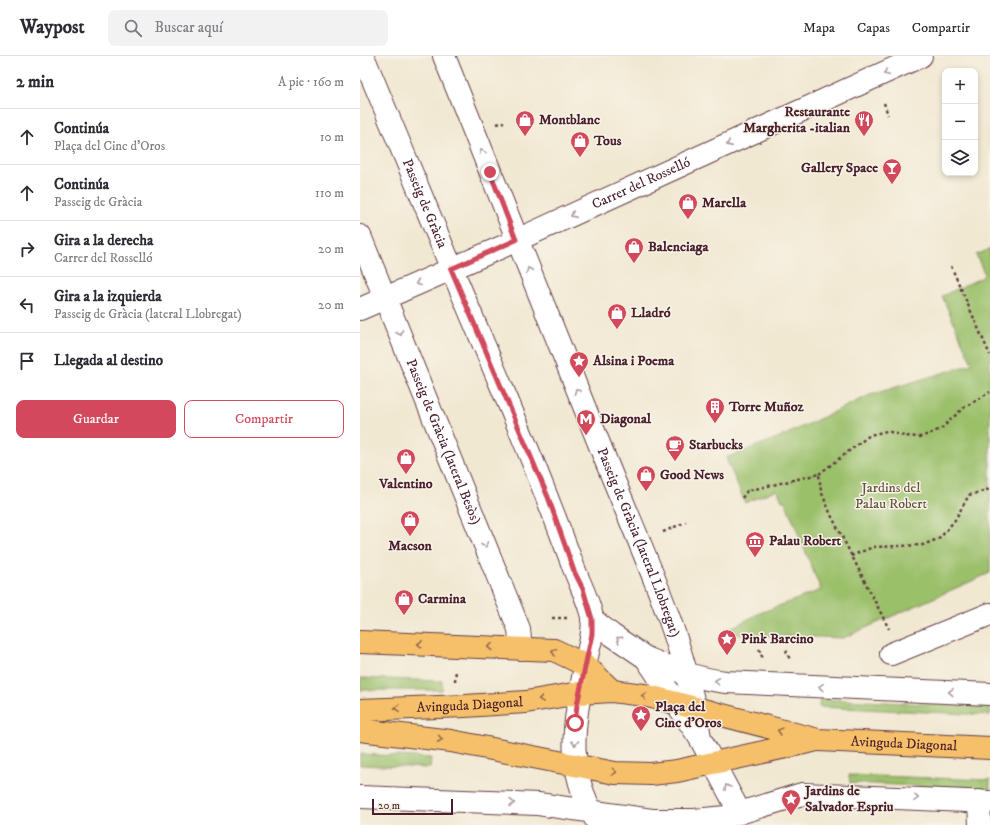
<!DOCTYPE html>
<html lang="es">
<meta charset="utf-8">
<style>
body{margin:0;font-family:"IM FELL DW Pica",serif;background:#f2f2f3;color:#2b2b33}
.controls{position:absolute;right:12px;top:12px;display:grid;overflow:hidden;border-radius:8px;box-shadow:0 2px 6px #0003}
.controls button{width:36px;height:36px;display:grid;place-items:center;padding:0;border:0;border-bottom:1px solid #e1e1e2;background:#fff;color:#2b2b33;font:20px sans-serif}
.scale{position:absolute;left:12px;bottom:10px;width:81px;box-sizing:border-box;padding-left:4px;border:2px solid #4a1f2b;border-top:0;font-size:11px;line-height:14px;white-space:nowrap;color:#4a1f2b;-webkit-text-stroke:3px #f7f3e8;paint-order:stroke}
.stop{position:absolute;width:12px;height:12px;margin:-9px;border:3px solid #d1495b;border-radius:50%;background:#fff}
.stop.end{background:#d1495b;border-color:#fff;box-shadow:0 1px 4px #0008}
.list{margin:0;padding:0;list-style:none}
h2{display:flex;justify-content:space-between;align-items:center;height:52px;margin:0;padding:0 16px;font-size:17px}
h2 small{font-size:13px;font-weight:400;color:#7c7c81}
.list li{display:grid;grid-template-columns:26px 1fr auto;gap:12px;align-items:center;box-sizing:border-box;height:56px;padding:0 16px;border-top:1px solid #e1e1e2}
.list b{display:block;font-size:15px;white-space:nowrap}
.list p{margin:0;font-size:13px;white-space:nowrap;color:#7c7c81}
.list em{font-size:13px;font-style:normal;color:#7c7c81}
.actions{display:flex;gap:8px;padding:12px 16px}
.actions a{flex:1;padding:9px 0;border:1px solid #d1495b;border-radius:8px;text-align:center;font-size:14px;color:#d1495b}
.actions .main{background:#d1495b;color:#fff}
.icon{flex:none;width:22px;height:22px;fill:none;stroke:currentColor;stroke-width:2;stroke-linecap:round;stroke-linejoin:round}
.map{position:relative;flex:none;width:630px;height:769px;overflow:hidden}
header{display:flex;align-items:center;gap:24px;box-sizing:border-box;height:56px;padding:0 20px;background:#fff;border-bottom:1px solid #e1e1e2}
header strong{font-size:19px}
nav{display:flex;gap:22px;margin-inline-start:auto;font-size:14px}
.search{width:280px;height:36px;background:#f2f2f3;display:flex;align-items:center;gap:10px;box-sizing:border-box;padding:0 14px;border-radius:8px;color:#7c7c81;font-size:15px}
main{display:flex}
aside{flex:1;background:#fff}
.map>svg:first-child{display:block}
</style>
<header>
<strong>Waypost</strong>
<div class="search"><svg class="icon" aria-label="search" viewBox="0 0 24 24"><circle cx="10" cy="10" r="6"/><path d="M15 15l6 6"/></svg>Buscar aquí</div>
<nav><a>Mapa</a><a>Capas</a><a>Compartir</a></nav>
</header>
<main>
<aside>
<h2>2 min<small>A pie · 160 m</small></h2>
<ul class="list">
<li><svg class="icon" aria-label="ahead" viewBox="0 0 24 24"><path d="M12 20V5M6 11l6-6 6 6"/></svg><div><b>Continúa</b><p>Plaça del Cinc d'Oros</p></div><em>10 m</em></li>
<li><svg class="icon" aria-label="ahead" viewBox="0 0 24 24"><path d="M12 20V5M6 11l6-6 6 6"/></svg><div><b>Continúa</b><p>Passeig de Gràcia</p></div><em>110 m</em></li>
<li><svg class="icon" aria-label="right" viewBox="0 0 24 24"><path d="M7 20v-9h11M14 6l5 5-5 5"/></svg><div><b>Gira a la derecha</b><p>Carrer del Rosselló</p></div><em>20 m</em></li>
<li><svg class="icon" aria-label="left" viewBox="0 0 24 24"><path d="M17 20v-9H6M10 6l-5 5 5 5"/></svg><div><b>Gira a la izquierda</b><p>Passeig de Gràcia (lateral Llobregat)</p></div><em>20 m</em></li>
<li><svg class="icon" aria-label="arrive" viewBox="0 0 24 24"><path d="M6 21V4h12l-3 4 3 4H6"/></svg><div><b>Llegada al destino</b></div></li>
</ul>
<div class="actions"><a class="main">Guardar</a><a>Compartir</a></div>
</aside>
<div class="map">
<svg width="630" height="769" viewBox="0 0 630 769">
<rect width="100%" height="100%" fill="#f7f3e8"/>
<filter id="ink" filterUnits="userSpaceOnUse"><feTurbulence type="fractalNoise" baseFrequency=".025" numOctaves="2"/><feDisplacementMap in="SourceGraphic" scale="8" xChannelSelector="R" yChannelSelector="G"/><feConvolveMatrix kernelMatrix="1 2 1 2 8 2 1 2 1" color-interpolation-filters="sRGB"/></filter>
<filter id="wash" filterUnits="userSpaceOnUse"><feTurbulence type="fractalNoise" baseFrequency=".012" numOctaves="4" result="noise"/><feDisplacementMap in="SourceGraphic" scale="16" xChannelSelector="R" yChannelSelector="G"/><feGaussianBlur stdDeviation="0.9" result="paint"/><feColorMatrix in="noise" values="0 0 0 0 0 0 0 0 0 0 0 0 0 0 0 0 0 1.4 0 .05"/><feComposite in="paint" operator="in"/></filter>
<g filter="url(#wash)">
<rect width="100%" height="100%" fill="#f1e8d1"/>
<g fill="#9bc06a" stroke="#72704a">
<polygon points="630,193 630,221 628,222 630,227 630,517 483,582 373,578 371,572 400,557 461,534 425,445 422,445 418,435 415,434 385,447 366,402 425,379 510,339 612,308 582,240 623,221 624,217 616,199"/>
<polygon points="0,622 82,625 82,634 0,634"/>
<polygon points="460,643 630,651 630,659 459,651"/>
<polygon points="0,698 71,702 70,712 0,709"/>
<polygon points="489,719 630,724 630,733 490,727"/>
</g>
</g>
<g filter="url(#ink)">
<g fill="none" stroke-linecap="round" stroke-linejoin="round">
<defs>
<g id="minor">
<path id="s1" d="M 3,0 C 51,115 99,231 148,346 C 171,400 192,453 212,507 C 218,525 228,542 232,561 C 235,576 228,592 226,606 C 214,668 203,712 239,769"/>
<path id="s2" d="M 84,0 C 137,135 191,270 246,405 C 282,495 326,585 340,682"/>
<path id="s3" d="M 0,180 L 159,573 L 161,593"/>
<path id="s4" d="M 0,253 L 144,190 L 561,0"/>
<polyline points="232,563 252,579 286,602 340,682 380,757"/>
<polyline points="531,598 630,558"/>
<path d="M 286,602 C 313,613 337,623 366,626 L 630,638"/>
<polyline points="0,741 178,748 292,764 334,764 366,761 442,738 630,746"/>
<polyline points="619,745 620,769"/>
</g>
<g id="major">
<polyline points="0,586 194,594 225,609 252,635"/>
<path id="s5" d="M 0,654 L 105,650 L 166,646 L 219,637 L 252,635 L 284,639 L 316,647 L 458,684 L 630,692"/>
<polyline points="0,674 91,685 255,717 291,718 317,715 453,685"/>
</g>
</defs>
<use href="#minor" stroke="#633d44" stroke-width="24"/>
<use href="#major" stroke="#633d44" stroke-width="24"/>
<g stroke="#633d44" stroke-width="2.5" stroke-dasharray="3 3" stroke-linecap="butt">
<polyline points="524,47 528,59"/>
<polyline points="137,68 144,66"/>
<polyline points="591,210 630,299"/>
<polyline points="459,418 510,379 527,375 544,380 561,381 581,373 602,353 630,336"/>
<polyline points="382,442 387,435 459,418 461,435 471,459 529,573"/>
<polyline points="303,476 326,466"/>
<polyline points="491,500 513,491 563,489 580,482 595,464 609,439 630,433"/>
<polyline points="192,562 207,562"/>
<polyline points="399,593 403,603"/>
<polyline points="426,594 430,604"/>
<polyline points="95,625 96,614"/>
</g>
<use href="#minor" stroke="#fff" stroke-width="22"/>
<use href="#major" stroke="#f6c06b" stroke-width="22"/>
</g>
<defs><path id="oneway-chevron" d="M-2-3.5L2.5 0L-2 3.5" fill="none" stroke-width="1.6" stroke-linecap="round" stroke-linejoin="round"/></defs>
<g stroke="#ae9aa0">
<use href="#oneway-chevron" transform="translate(526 17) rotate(155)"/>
<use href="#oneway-chevron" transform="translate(369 88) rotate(156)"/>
<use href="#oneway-chevron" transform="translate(122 96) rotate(-111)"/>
<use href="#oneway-chevron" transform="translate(213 159) rotate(156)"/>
<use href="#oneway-chevron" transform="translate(169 214) rotate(-112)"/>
<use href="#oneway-chevron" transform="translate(58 227) rotate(157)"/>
<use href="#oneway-chevron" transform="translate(40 277) rotate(67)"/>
<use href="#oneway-chevron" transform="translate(217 335) rotate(-112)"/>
<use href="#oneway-chevron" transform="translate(125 489) rotate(68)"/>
<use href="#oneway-chevron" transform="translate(259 583) rotate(-146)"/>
<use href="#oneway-chevron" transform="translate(357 625) rotate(-172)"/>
<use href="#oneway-chevron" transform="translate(461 631) rotate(-178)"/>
<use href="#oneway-chevron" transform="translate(591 636) rotate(-178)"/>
<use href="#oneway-chevron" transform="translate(215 687) rotate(89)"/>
<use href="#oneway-chevron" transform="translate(367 731) rotate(-118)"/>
<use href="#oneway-chevron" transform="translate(556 742) rotate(3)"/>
<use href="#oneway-chevron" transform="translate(152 747) rotate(2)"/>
</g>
<g stroke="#976748">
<use href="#oneway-chevron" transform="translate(60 588) rotate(-178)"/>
<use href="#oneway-chevron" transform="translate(130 591) rotate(-177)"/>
<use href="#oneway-chevron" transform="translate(194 596) rotate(-164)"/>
<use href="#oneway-chevron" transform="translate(284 640) rotate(-169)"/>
<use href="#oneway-chevron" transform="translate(181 643) rotate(171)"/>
<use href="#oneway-chevron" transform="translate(37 652) rotate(178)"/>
<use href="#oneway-chevron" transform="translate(420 675) rotate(-165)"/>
<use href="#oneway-chevron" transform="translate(80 683) rotate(8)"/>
<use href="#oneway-chevron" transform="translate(254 716) rotate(7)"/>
</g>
</g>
<g fill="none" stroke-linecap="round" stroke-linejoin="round" filter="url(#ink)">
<polyline stroke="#d1495b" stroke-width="5" points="130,116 156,184 91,213 188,441 214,515 223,533 232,563 232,578 217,649 215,667"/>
</g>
<defs>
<symbol id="shop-pin" viewBox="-11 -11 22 30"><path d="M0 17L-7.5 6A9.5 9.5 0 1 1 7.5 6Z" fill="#d1495b" stroke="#f7f3e8"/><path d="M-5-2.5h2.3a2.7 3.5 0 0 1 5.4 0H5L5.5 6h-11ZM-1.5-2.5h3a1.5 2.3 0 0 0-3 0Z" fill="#fff"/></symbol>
<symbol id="restaurant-pin" viewBox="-11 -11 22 30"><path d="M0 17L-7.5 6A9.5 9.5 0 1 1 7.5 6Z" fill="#d1495b" stroke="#f7f3e8"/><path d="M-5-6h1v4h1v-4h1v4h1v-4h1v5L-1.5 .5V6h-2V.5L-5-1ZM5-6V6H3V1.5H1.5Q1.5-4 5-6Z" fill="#fff"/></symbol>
<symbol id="bar-pin" viewBox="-11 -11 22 30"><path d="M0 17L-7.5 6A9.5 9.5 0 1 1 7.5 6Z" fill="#d1495b" stroke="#f7f3e8"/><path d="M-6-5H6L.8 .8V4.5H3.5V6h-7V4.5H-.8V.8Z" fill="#fff"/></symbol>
<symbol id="sight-pin" viewBox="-11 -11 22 30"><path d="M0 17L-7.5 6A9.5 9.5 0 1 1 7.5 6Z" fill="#d1495b" stroke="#f7f3e8"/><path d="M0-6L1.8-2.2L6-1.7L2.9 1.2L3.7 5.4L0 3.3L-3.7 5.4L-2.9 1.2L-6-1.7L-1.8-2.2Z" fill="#fff"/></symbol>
<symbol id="building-pin" viewBox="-11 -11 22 30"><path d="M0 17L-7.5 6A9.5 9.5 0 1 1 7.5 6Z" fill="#d1495b" stroke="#f7f3e8"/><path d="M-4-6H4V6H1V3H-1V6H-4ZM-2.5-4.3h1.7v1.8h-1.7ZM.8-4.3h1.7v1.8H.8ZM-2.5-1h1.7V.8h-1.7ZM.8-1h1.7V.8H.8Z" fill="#fff"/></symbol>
<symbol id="metro-pin" viewBox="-11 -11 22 30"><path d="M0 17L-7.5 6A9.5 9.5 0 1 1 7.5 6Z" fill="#d1495b" stroke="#f7f3e8"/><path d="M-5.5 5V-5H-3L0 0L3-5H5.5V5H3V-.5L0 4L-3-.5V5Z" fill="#fff"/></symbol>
<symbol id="cafe-pin" viewBox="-11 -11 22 30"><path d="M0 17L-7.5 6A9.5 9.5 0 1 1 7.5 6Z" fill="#d1495b" stroke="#f7f3e8"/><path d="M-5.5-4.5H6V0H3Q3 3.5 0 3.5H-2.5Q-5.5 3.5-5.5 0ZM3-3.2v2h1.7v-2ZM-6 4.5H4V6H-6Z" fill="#fff"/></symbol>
<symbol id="museum-pin" viewBox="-11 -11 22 30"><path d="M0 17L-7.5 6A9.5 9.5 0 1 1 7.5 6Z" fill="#d1495b" stroke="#f7f3e8"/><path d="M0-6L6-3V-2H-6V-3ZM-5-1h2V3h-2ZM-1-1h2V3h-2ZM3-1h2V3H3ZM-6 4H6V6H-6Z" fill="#fff"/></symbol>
</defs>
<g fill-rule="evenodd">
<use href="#shop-pin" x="154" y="53" width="22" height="30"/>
<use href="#restaurant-pin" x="493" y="53" width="22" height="30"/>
<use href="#shop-pin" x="209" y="74" width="22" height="30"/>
<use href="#bar-pin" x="521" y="101" width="22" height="30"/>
<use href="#shop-pin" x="317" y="136" width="22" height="30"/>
<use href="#shop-pin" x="263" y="180" width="22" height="30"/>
<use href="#shop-pin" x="246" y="246" width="22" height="30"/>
<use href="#sight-pin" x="208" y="294" width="22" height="30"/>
<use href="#building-pin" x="344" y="340" width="22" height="30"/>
<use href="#metro-pin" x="215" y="352" width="22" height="30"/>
<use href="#cafe-pin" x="304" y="378" width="22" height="30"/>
<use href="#shop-pin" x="35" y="391" width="22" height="30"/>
<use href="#shop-pin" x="275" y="408" width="22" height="30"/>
<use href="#shop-pin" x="39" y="453" width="22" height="30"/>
<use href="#museum-pin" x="384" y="474" width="22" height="30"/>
<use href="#shop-pin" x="33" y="532" width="22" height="30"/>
<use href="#sight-pin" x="356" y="572" width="22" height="30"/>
<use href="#sight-pin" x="270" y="648" width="22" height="30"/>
<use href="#sight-pin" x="420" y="732" width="22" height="30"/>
</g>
<g text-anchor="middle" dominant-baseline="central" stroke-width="3" stroke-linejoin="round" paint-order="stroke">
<g font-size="14" font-weight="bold" fill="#4a1f2b" stroke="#f7f3e8" text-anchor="start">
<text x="490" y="56" text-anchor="end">Restaurante<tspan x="490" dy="16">Margherita -italian</tspan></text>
<text x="179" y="64">Montblanc</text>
<text x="234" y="85">Tous</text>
<text x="518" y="112" text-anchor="end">Gallery Space</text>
<text x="342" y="147">Marella</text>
<text x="288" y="191">Balenciaga</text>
<text x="271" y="257">Lladró</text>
<text x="233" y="305">Alsina i Poema</text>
<text x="369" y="351">Torre Muñoz</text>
<text x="240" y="363">Diagonal</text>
<text x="329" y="389">Starbucks</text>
<text x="300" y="419">Good News</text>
<text x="46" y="428" text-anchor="middle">Valentino</text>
<text x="409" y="485">Palau Robert</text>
<text x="50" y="490" text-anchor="middle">Macson</text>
<text x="58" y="543">Carmina</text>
<text x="381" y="583">Pink Barcino</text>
<text x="295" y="651">Plaça del<tspan x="295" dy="16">Cinc d'Oros</tspan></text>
<text x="445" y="735">Jardins de<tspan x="445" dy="16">Salvador Espriu</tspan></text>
</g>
<g font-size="14" fill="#4a1f2b" stroke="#f7f3e8">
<text stroke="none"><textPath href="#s4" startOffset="308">Carrer del Rosselló</textPath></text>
<text stroke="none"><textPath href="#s1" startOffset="160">Passeig de Gràcia</textPath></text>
<text stroke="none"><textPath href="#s3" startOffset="222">Passeig de Gràcia (lateral Besòs)</textPath></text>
<text stroke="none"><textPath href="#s2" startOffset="524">Passeig de Gràcia (lateral Llobregat)</textPath></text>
<text stroke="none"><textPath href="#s5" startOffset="110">Avinguda Diagonal</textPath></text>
<text stroke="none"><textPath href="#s5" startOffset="551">Avinguda Diagonal</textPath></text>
</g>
<g font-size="14" fill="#624f3e" stroke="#f7f3e8">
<text x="531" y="432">Jardins del<tspan x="531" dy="16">Palau Robert</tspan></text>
</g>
</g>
</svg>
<div class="controls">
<button>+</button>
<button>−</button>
<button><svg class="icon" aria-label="layers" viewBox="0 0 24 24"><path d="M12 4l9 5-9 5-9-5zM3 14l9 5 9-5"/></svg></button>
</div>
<div class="scale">20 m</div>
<div class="stop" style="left:215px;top:667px"></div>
<div class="stop end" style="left:130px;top:116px"></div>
</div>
</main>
